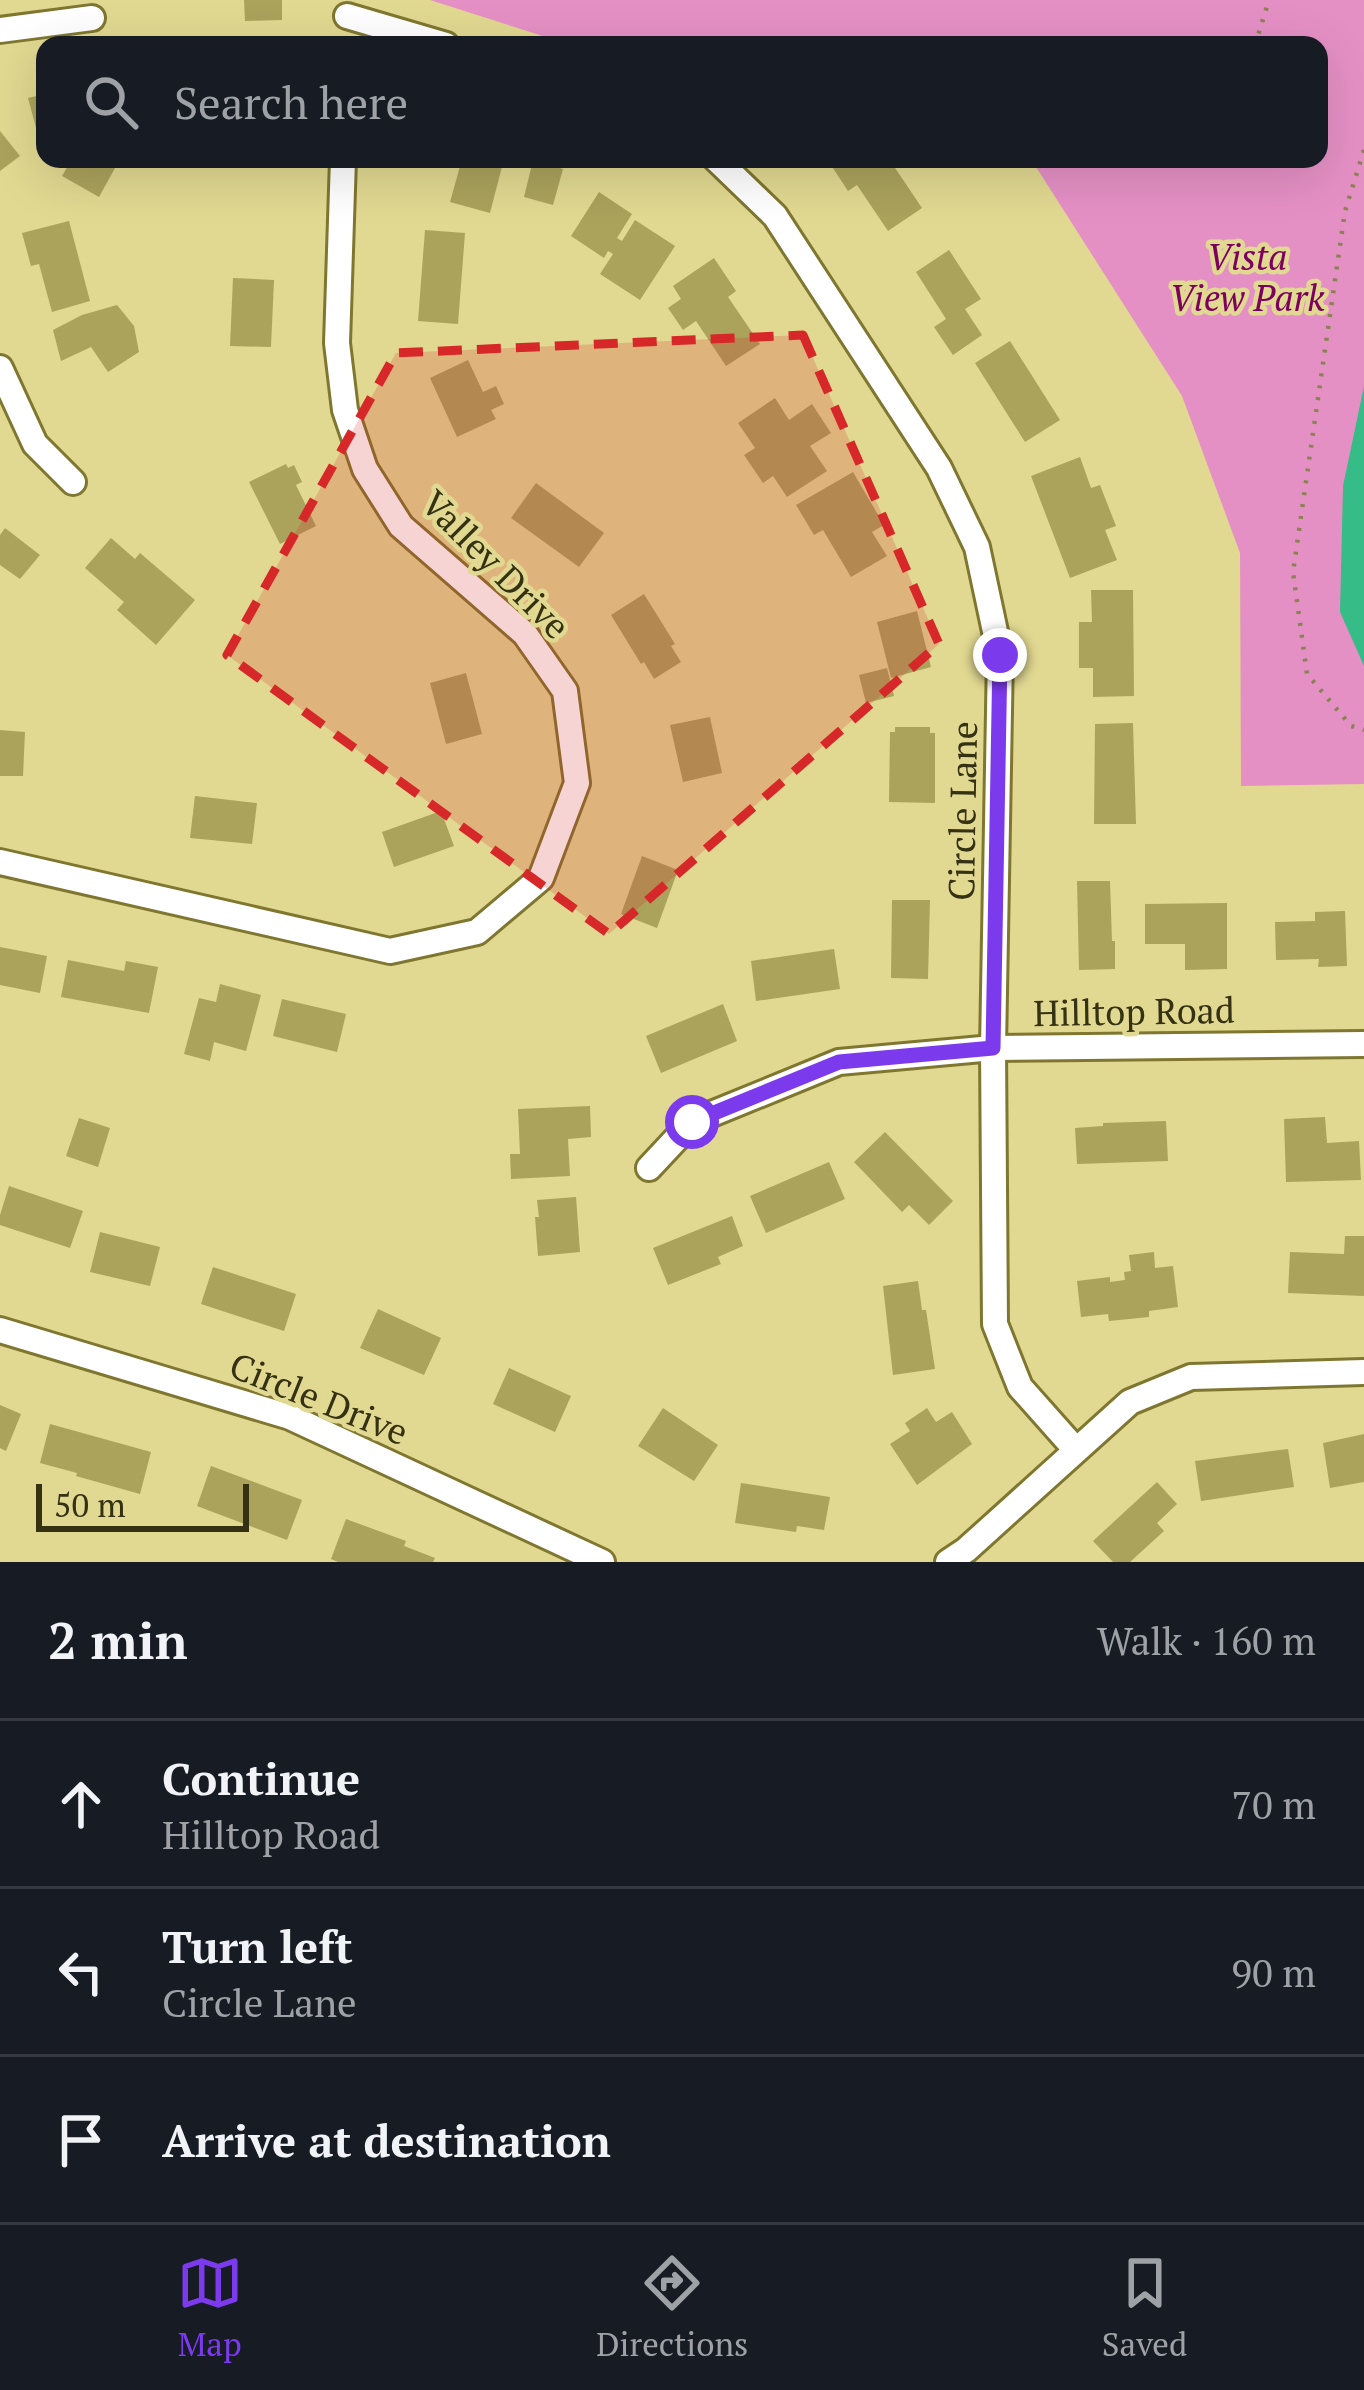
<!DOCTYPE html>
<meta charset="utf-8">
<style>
body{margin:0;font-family:"PT Serif",serif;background:#242831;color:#f1f3f6}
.scale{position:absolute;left:36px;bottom:30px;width:213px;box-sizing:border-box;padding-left:12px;border:6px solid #353113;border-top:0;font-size:33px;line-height:42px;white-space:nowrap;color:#353113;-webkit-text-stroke:9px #e1d891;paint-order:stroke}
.stop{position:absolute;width:36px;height:36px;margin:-27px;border:9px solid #7c3aed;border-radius:50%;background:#fff}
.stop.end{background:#7c3aed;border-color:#fff;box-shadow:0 3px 12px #0008}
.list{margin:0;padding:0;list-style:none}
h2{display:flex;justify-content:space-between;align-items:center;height:156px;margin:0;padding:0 48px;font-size:51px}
h2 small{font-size:39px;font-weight:400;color:#9ea1a6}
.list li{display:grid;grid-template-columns:78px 1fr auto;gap:36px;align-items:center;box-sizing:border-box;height:168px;padding:0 48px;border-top:3px solid #363941}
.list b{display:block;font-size:45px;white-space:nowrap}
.list p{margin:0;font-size:39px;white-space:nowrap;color:#9ea1a6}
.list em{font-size:39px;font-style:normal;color:#9ea1a6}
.icon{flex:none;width:66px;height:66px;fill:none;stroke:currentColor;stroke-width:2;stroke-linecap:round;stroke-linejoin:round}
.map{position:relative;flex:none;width:1364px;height:1562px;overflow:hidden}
.search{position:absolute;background:#171b24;box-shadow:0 12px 48px #0002;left:36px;right:36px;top:36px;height:132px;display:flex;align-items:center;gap:30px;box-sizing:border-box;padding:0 42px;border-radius:24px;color:#9ea1a6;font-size:45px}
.sheet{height:660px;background:#171b24}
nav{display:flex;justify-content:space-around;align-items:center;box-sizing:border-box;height:168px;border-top:3px solid #363941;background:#171b24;font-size:33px;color:#9ea1a6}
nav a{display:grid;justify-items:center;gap:6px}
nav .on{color:#7c3aed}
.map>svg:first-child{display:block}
</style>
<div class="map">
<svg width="1364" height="1562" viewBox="0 0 1364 1562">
<rect width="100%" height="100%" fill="#e1d891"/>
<polygon fill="#e590c5" points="430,0 1364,0 1364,784 1241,786 1240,553 1182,396 1031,159 1319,159 1319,45 571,45"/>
<polygon fill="#36bc87" points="1364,386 1364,666 1340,612 1343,486"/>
<g fill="#aba25c">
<polygon points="244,0 282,0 282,20 245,21"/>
<polygon points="45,94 45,126 36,128 28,98"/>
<polygon points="0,131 20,156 0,171"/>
<polygon points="72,159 120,159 99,197 62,176"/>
<polygon points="462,159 504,159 490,213 450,202"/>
<polygon points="827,159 889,159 922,208 888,231 857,185 848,191"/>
<polygon points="533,160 563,169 553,205 524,197"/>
<polygon points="599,192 632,214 617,238 622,241 635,220 675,246 640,300 600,274 613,254 608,251 604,258 571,236"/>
<polygon points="69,221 90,301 52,312 39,264 31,266 22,233"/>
<polygon points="425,230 465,233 458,324 418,321"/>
<polygon points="949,250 981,299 965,309 982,335 953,355 934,327 946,319 916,272"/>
<polygon points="714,258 736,291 728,297 760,344 726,366 696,321 683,330 668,308 681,299 673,286"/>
<polygon points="233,278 274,280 271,347 230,346"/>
<polygon points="117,305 134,326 139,352 108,372 91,347 61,361 53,330 82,315"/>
<polygon points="1010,341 1060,420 1025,442 975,363"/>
<polygon points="468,360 483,392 496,386 504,404 491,410 496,419 457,437 430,378"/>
<polygon points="775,398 789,420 812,404 831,433 810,446 827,471 787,497 773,476 763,483 744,455 755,448 738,423"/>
<polygon points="1080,457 1091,488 1100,485 1116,526 1105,530 1117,560 1070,578 1031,476"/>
<polygon points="286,464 288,468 294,465 302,482 296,485 316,526 280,544 249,482"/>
<polygon points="853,472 884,525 872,532 887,556 851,577 823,530 814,535 796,505"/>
<polygon points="536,483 604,533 579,567 511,518"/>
<polygon points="5,528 40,555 20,579 0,565 0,535"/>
<polygon points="111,538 135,559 140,553 195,600 156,645 117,610 124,602 85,568"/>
<polygon points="1091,590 1133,590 1134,696 1093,697 1093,668 1079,668 1079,622 1092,622"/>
<polygon points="644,594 675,644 671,646 681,662 654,679 644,662 641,664 611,615"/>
<polygon points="917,611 931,667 891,678 877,622"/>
<polygon points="887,668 894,696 866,703 859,675"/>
<polygon points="466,673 482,734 446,744 430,683"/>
<polygon points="710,717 722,773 683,782 670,725"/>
<polygon points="1133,723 1136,824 1094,824 1095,724"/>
<polygon points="895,727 930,727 930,733 935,733 935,803 889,802 890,732 895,732"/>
<polygon points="0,730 25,732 23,776 0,776"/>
<polygon points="195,796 257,803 252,844 190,838"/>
<polygon points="441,811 454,846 394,867 382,832"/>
<polygon points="642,856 678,870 657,928 621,914"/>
<polygon points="1077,881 1110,881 1112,941 1115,941 1115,969 1079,970"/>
<polygon points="892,900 930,900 928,979 891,978"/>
<polygon points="1227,903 1227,969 1185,970 1185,944 1145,944 1145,904"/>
<polygon points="1345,911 1347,966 1318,967 1319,959 1276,960 1275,922 1315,921 1315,912"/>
<polygon points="0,947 47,956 40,993 0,985"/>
<polygon points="834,949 840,989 756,1001 751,961"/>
<polygon points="68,960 124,971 126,961 158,967 149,1013 61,997"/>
<polygon points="220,984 261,995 246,1051 214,1042 210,1061 184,1054 199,998 216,1002"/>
<polygon points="282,999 346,1014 337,1052 273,1036"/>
<polygon points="723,1004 737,1041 661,1073 646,1036"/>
<polygon points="590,1106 591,1137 568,1139 570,1176 511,1179 510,1154 520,1154 518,1109"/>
<polygon points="1325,1117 1327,1143 1359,1141 1361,1180 1286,1182 1284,1119"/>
<polygon points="79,1118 110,1128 98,1167 66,1156"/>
<polygon points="1166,1121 1168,1161 1077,1164 1075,1128 1103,1126 1103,1123"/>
<polygon points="885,1132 953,1201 929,1225 909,1205 902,1212 854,1162"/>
<polygon points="829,1162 845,1199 766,1233 750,1196"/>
<polygon points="9,1186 83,1211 70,1248 0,1225 0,1215"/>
<polygon points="576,1197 580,1252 538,1256 535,1217 539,1217 537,1200"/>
<polygon points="732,1216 743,1246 718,1257 721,1264 668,1285 653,1248"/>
<polygon points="100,1232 160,1247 150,1286 90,1272"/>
<polygon points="1345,1236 1364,1236 1364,1296 1288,1293 1290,1252 1344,1254"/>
<polygon points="1154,1252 1155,1268 1173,1266 1178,1307 1149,1311 1149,1317 1109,1321 1108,1314 1081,1317 1077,1281 1110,1277 1110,1282 1125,1280 1124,1272 1131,1271 1129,1255"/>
<polygon points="213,1267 296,1294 284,1331 201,1304"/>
<polygon points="918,1281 922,1310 926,1310 935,1369 893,1375 883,1286"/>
<polygon points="378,1309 441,1338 424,1375 360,1348"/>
<polygon points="509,1368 571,1396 555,1432 493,1404"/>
<polygon points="0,1405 21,1414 6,1451 0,1448"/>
<polygon points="663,1408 718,1445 694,1481 638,1446"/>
<polygon points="927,1408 936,1422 952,1412 972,1444 917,1485 890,1444 910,1431 905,1423"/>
<polygon points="50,1424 151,1452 140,1494 76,1476 77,1473 40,1463"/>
<polygon points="1364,1434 1364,1482 1330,1488 1323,1443"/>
<polygon points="1288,1449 1294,1487 1201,1501 1195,1461"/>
<polygon points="211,1466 302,1500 287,1540 197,1506"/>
<polygon points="1157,1482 1177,1504 1157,1523 1164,1531 1130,1562 1113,1562 1093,1541"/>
<polygon points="741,1483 830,1497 824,1530 797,1526 796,1532 735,1523"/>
<polygon points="346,1519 406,1541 404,1546 435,1558 433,1562 338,1562 331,1559"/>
</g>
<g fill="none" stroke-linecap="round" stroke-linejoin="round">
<defs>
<g id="street">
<polyline points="347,16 446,45"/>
<polyline points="0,30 92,18"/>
<polyline points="716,159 775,216 939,468 977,547 1000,655 993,1048 995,1324 1020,1387 1076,1450"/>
<polyline points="0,368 35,444 73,482"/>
<polyline points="0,862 390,951 477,932 541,878 577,783 565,691 525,634 401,526 365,469 345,410 337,343 343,159"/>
<polyline points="649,1168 692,1122 839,1062 993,1048 1364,1044"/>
<polyline points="0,1330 290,1417 602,1562"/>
<polyline points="948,1562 966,1550 1130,1402 1191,1377 1364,1372"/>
</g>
</defs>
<use href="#street" stroke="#7f762f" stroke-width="30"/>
<g stroke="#8a8351" stroke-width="4.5" stroke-dasharray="3 9" stroke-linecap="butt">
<polyline points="1255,45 1269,0"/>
<polyline points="1364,150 1345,211 1293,572 1307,674 1351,726 1364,730"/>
</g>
<use href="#street" stroke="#fff" stroke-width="24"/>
</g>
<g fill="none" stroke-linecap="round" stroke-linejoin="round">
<polyline stroke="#7c3aed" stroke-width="15" points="692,1122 839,1062 993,1048 1000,655"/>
</g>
<path fill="#d62828" fill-opacity="0.2" stroke="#d62828" stroke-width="9" stroke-dasharray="24 15" stroke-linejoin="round" d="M 803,335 L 939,644 L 609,934 L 227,655 L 396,353 Z"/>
<g text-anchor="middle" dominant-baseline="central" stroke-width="9" stroke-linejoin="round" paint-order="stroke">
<g font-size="36" font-style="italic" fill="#7c015f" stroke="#e1d891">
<text x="1247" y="256">Vista<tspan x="1247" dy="41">View Park</tspan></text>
</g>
<g font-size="36" fill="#353113" stroke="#e1d891">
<text transform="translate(496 564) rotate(45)">Valley Drive</text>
<text transform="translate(962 811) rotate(-89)">Circle Lane</text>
<text transform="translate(1134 1011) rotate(-1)">Hilltop Road</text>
<text transform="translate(319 1398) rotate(22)">Circle Drive</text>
</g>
</g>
</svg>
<div class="scale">50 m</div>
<div class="stop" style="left:692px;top:1122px"></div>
<div class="stop end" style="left:1000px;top:655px"></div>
<div class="search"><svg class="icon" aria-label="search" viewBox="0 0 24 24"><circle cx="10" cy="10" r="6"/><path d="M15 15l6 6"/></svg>Search here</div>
</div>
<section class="sheet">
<h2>2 min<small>Walk · 160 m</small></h2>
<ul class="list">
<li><svg class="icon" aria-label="ahead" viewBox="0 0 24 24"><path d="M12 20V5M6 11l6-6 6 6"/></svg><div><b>Continue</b><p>Hilltop Road</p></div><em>70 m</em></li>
<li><svg class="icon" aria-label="left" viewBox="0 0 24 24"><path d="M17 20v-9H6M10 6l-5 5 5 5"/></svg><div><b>Turn left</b><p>Circle Lane</p></div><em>90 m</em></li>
<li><svg class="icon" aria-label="arrive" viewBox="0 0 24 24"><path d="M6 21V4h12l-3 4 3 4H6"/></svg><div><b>Arrive at destination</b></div></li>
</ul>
</section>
<nav>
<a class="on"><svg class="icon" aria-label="map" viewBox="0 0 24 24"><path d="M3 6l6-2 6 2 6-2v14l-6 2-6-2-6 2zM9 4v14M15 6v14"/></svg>Map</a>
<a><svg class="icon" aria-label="directions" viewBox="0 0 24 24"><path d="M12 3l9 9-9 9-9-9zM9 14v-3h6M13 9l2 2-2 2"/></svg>Directions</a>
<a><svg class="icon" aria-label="saved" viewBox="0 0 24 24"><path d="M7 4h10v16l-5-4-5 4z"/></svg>Saved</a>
</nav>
